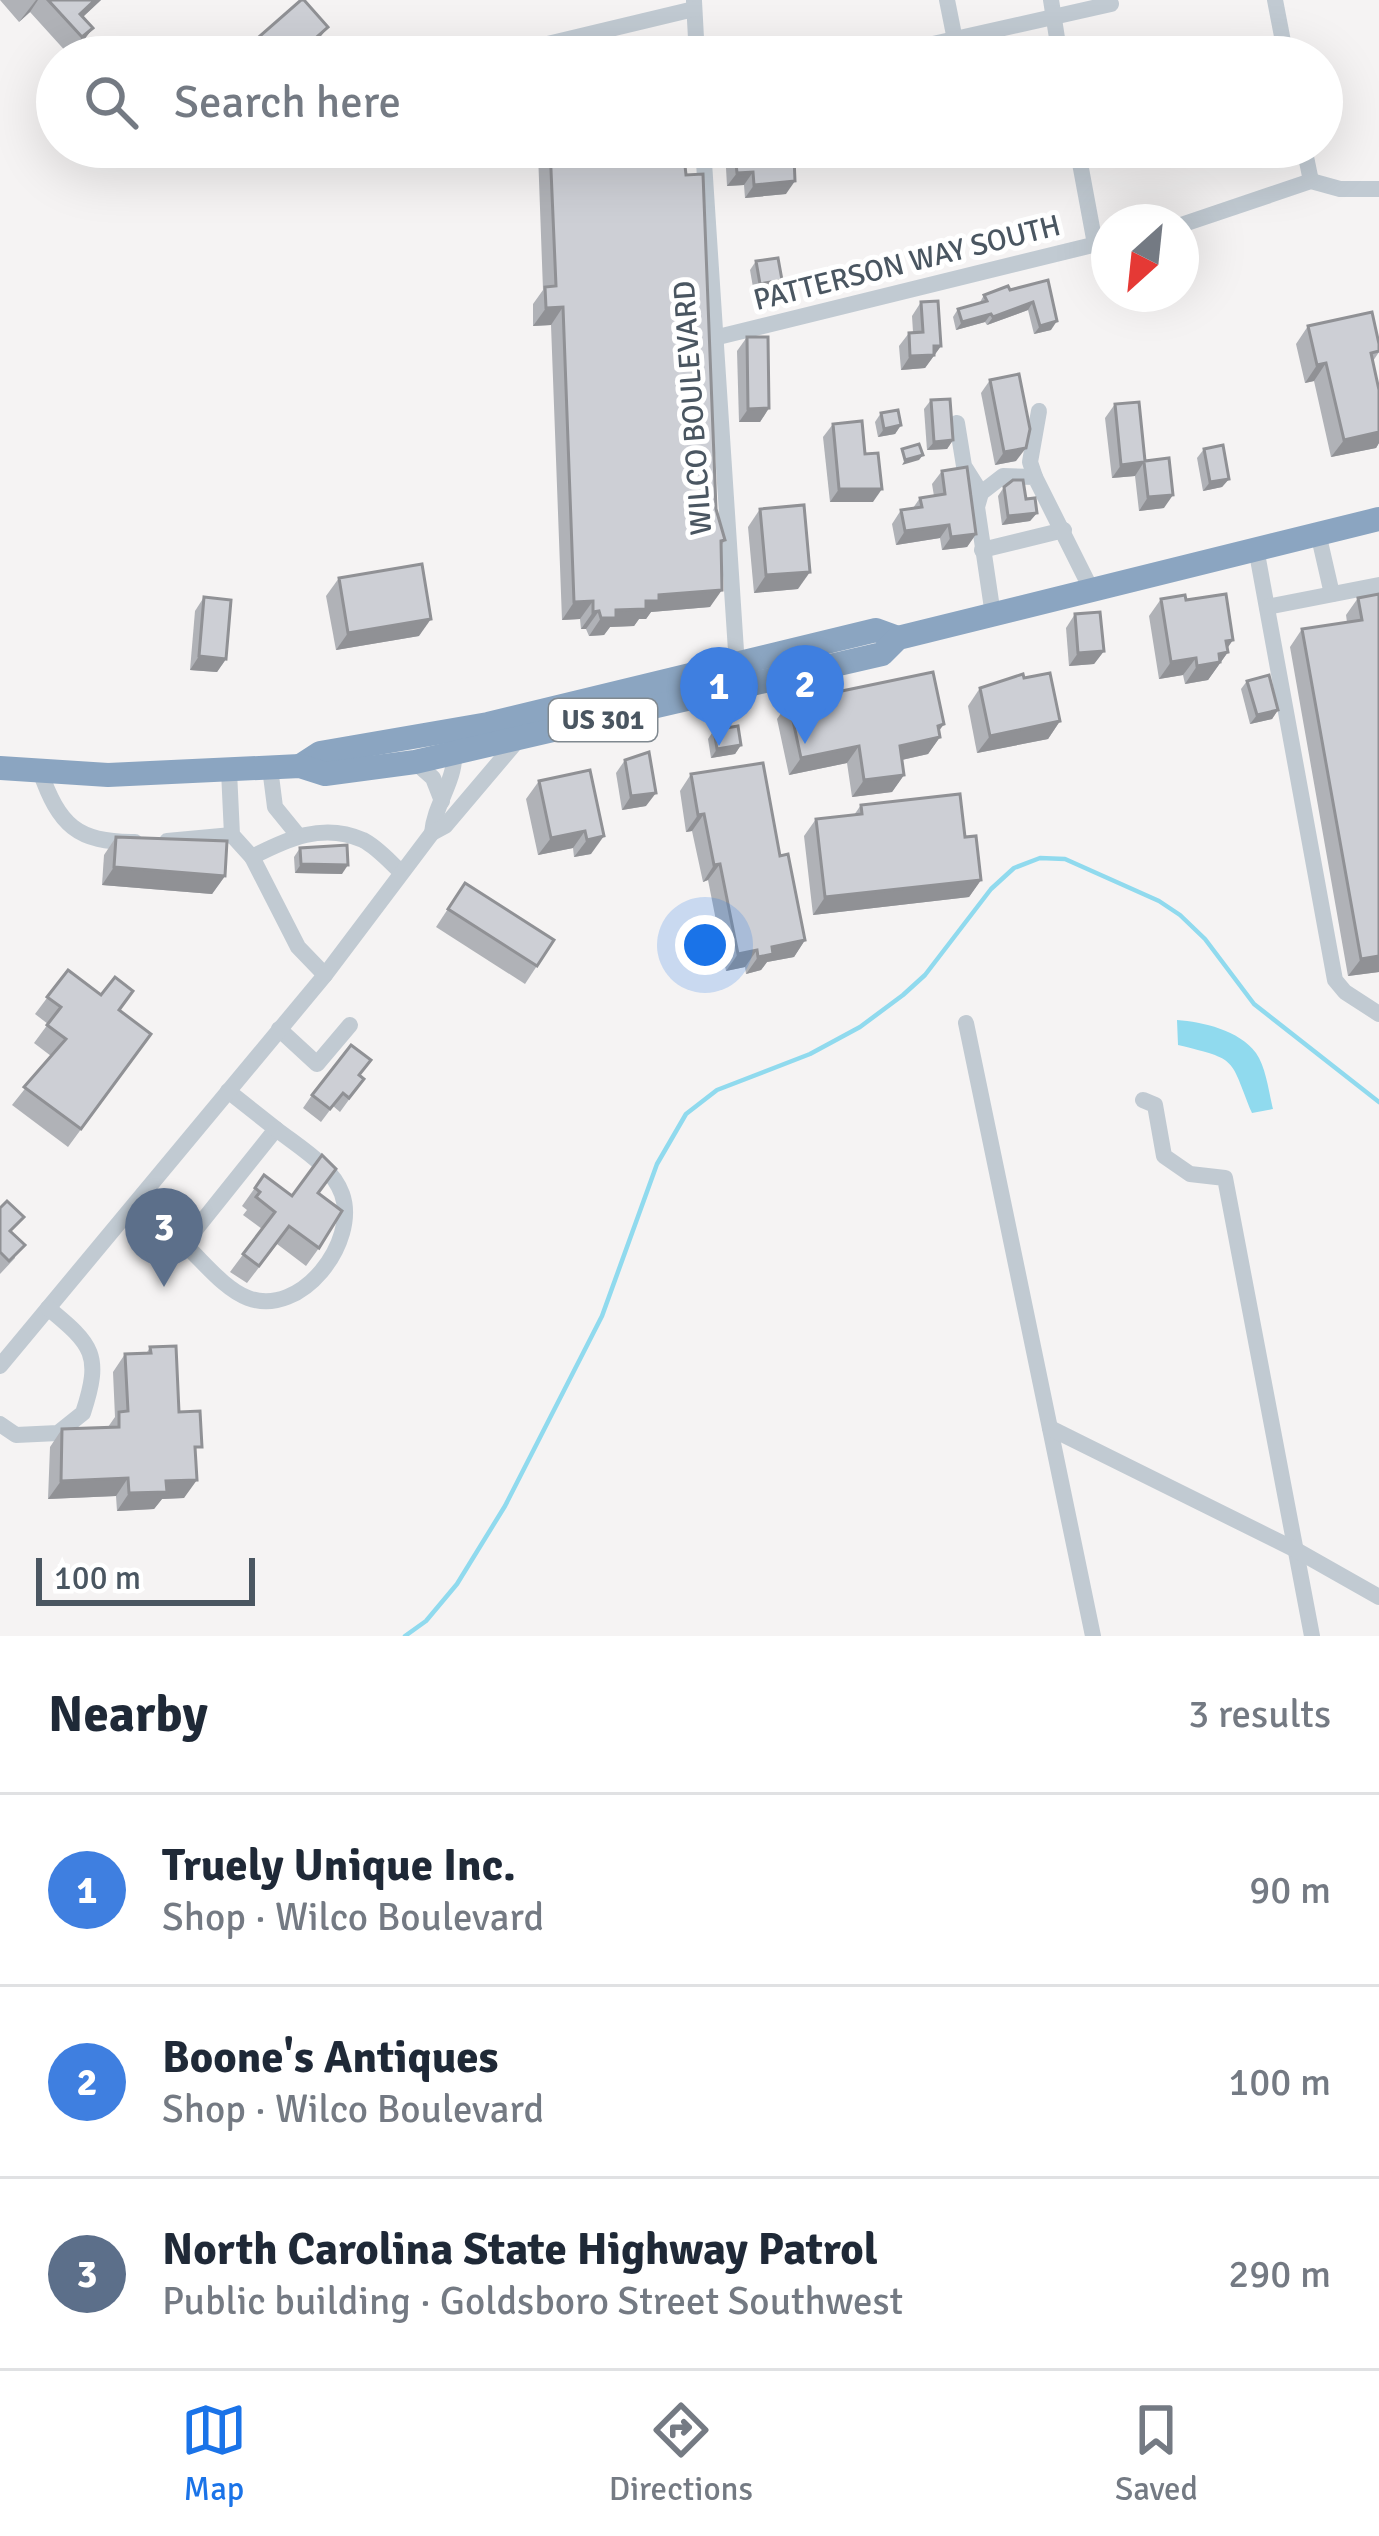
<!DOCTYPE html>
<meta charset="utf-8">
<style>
body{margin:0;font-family:Signika,sans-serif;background:#f6f6f7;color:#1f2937}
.compass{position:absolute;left:1091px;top:204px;width:108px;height:108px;border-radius:50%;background:#fff;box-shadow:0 12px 48px #0002;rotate:207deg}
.scale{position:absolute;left:36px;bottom:30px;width:219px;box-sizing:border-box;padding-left:12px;border:6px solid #4a5661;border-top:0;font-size:33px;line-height:42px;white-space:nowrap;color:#4a5661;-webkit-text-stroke:9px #fff;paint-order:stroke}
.you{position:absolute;left:705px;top:945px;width:42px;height:42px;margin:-30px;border:9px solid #fff;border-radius:50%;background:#1a73e8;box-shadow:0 0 0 18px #1a73e833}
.badge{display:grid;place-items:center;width:78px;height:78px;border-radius:50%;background:#1a73e8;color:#fff;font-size:39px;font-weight:700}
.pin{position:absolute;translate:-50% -99px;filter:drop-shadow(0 3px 6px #0008)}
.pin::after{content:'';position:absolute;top:63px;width:42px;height:36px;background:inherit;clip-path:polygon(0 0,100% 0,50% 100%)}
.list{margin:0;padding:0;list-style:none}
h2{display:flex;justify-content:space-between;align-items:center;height:156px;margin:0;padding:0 48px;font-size:51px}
h2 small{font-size:39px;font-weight:400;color:#747a83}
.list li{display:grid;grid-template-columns:78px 1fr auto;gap:36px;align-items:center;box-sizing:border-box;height:192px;padding:0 48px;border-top:3px solid #e0e1e3}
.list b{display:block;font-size:45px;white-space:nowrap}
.list p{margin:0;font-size:39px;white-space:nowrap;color:#747a83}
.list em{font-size:39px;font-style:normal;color:#747a83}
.icon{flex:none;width:66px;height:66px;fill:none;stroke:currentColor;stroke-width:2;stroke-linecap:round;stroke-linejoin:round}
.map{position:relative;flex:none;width:1379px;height:1636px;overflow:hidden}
.search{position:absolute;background:#fff;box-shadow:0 12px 48px #0002;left:36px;right:36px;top:36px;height:132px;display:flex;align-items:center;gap:30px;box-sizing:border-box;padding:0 42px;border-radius:66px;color:#747a83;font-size:45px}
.sheet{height:732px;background:#fff}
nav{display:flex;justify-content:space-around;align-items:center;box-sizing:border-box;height:168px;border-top:3px solid #e0e1e3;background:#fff;font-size:33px;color:#747a83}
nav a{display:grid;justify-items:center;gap:6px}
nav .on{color:#1a73e8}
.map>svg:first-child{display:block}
</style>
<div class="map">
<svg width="1379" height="1636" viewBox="0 0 1379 1636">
<rect width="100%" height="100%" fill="#f5f3f3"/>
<path fill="#90daee" d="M 1177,1020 C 1203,1022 1239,1030 1256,1053 C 1266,1067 1269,1093 1273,1109 L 1252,1113 C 1229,1057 1239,1060 1178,1045 Z"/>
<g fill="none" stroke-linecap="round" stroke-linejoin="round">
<polyline stroke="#90daee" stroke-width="4.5" points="405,1636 426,1621 457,1584 505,1506 602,1316 657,1164 686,1114 717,1090 810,1054 860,1027 903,995 925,975 991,889 1014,868 1040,858 1065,859 1159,901 1180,915 1205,939 1254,1004 1379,1102"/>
<g stroke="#c1cad2" stroke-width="16">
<polyline points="947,0 955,40"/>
<polyline points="1051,0 1060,57"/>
<polyline points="1275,0 1286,57"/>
<polyline points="694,1 697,57"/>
<polyline points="493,57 694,9"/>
<polyline points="875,57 1111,4"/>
<polyline points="703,147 737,666"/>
<polyline points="1077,147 1095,244"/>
<polyline points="1304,147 1311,181"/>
<polyline points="1181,225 1311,181 1340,189 1379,189"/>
<polyline points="718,337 1109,241"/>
<polyline points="957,423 964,466 981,493"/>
<polyline points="1035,477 1030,462 1039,411"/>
<polyline points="1318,533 1332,594"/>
<polyline points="1256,548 1335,980 1345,992 1379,1014"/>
<polyline points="982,550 1064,530"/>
<polyline points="1267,607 1379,585"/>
<polyline points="993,615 977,507 981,493 1003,476 1035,477 1092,591"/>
<polyline points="415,762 433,778 442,801"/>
<polyline points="270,768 275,807 297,834"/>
<path d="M 40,771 C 59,825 77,843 135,842"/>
<polyline points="229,771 232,835 252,857"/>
<path d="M 432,833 C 435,800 460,778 453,743"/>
<polyline points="167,841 232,835"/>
<path d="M 325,975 L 298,947 L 252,857 C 287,839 323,822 363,840 C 377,847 390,862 401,872"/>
<polyline points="966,1023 1093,1636"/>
<polyline points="279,1029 317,1064 350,1025"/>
<polyline points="1143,1100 1155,1105 1164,1156 1190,1174 1225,1178 1312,1636"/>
<polyline points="136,1203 184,1244 276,1129 228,1091"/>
<path d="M 184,1244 C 203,1261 224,1289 248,1298 C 301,1318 359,1242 342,1194 C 332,1166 299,1147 276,1129"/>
<polyline points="0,1366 325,975 432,833 445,826 517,741"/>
<path d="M 0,1424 L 16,1435 L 58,1433 L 83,1413 C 102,1355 93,1345 48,1308"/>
<polyline points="1050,1428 1296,1550 1379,1597"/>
</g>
<g stroke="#8ba5c1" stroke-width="24">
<polyline points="300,766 320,753 488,724 876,630 898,638"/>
<polyline points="0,768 108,775 300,766 325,774 415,762 882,654 898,638 1379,519"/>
</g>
</g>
<g fill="#b0b2b7">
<polygon points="0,0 101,0 83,17 93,28 80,45 69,55 30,12 19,22"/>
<polygon points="318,40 300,57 243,57 252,43"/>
<polygon points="541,147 683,147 716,509 725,540 721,546 710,607 651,612 646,619 639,619 634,626 610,627 604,635 589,636 586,629 581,629 580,619 562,620 551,325 533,326 533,304 543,290 538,153"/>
<polygon points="735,155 750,160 786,194 745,198 744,185 727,186 726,168"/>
<polygon points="756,261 776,289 754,293 750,270"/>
<polygon points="1048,280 1051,330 1034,334 1028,310 987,325 985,322 956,330 953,317 958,309 979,304 984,295"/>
<polygon points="921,302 941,346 925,368 901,370 899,346 909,333 913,332 912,316"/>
<polygon points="1308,326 1379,344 1379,352 1373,361 1379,390 1379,443 1376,448 1331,457 1314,381 1305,383 1296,344"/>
<polygon points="747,337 769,408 760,422 739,422 737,351"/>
<polygon points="990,380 1016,461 995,465 981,393"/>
<polygon points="931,400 953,440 947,449 927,450 924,409"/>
<polygon points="1115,404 1145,461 1164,508 1139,511 1135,476 1112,478 1105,418"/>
<polygon points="881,413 901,425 895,434 878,437 875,422"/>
<polygon points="833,424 873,502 830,502 823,437"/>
<polygon points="1204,449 1229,479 1222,487 1203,491 1197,458"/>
<polygon points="942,471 976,534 967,547 942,550 940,538 896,545 892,524 901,510 913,508 920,498 934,496 932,484"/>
<polygon points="1004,487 1037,513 1030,521 1002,525 998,496"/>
<polygon points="760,509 798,589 754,593 748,527"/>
<polygon points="339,578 419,636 336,650 326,596"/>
<polygon points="1379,594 1379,972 1348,976 1290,647 1302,629 1347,622 1346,615 1358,598"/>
<polygon points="204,597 226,659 217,672 190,670 195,611"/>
<polygon points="1161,599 1186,600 1227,648 1228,652 1208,680 1185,684 1183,675 1159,679 1149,616"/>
<polygon points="1075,614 1104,651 1094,664 1069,666 1066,628"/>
<polygon points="1024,678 1060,721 1048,739 977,753 968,706 980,688"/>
<polygon points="1247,681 1278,710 1272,719 1250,724 1241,689"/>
<polygon points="789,702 939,731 940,737 928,754 902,760 904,775 892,792 852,797 847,763 789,775 777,719"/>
<polygon points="714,730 741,745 735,754 711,758 708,739"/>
<polygon points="625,760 646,806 622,810 616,773"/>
<polygon points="590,770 591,854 574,857 573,848 538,855 526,799 539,781"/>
<polygon points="691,774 780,856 805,940 794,957 767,962 761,970 746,974 745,967 726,971 708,880 703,882 692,831 686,832 680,791"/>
<polygon points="861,805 965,837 981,880 969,897 813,915 804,836 816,819 854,815"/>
<polygon points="116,837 225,876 212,894 102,885 104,855"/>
<polygon points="300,848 342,874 295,873 294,857"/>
<polygon points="465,883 554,940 525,984 436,927"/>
<polygon points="68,970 151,1034 68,1147 12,1105 51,1056 34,1043 48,1024 35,1014"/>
<polygon points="359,1075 364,1079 340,1112 333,1106 321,1122 303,1108 312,1095"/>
<polygon points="264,1175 292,1196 319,1193 319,1248 306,1266 277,1244 247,1283 230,1272 262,1229 243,1215 247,1210 242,1206"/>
<polygon points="0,1208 12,1232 15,1258 0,1274"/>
<polygon points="150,1347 179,1412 196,1456 184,1498 162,1499 154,1509 117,1511 116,1496 48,1499 50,1447 62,1429 108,1427 115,1417 113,1372 125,1354 146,1354"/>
</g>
<g fill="#909195">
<polygon points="36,0 38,0 30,12 19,22"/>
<polygon points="95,0 101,0 72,27 80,14"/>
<polygon points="328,27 318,40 300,57 294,57"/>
<polygon points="93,28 80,45 69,55 82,37"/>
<polygon points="752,147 773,147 771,149 750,150"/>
<polygon points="753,172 744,185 727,186 737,173"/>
<polygon points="795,181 786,194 745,198 754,185"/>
<polygon points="782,280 776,289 754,293 760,284"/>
<polygon points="1033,302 1028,310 987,325 993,317"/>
<polygon points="563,307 551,325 533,326 546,308"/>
<polygon points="991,314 985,322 956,330 962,322"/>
<polygon points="1057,321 1051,330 1034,334 1040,326"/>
<polygon points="934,346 941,346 925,368 901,370 910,356"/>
<polygon points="1326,363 1314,381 1305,383 1317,365"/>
<polygon points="769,408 760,422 739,422 748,409"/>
<polygon points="901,425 895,434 878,437 884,429"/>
<polygon points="1379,432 1379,443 1376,448 1331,457 1344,440"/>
<polygon points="953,440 947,449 927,450 934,442"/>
<polygon points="1026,448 1016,461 995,465 1004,452"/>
<polygon points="923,455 919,460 902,465 905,460"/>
<polygon points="1144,462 1135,476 1112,478 1121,465"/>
<polygon points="1229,479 1222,487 1203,491 1210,482"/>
<polygon points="839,489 882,489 873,502 830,502"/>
<polygon points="1173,495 1164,508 1139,511 1148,497"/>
<polygon points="1037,513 1030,521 1002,525 1008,516"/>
<polygon points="949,525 940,538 896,545 905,531"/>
<polygon points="976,534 967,547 942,550 951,537"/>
<polygon points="810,572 798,589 754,593 766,575"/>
<polygon points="722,590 710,607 651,612 646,619 639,619 634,626 610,627 604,635 589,636 601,618 616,610 646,601 659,595"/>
<polygon points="593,601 580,619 562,620 574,602"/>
<polygon points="599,611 586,629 581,629 593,612"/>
<polygon points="431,619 419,636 336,650 348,633"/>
<polygon points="1233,640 1224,653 1228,652 1208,680 1185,684 1197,666 1226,641"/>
<polygon points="1104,651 1094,664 1069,666 1078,653"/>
<polygon points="199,656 226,659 217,672 190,670"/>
<polygon points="1196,658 1183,675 1159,679 1171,662"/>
<polygon points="1278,710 1272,719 1250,724 1257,715"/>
<polygon points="1060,721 1048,739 977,753 990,736"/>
<polygon points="944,724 934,738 940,737 928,754 888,763 900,746 938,726"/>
<polygon points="741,745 735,754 711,758 717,749"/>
<polygon points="859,746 847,763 789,775 801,758"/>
<polygon points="904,775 892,792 852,797 864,780"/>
<polygon points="656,793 646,806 622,810 631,796"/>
<polygon points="704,814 692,831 686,832 698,815"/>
<polygon points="585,831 573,848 538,855 551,838"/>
<polygon points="604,836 591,854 574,857 587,840"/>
<polygon points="301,864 348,865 342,874 295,873"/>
<polygon points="720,864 708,880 703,882 714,865"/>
<polygon points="114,867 225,876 212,894 102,885"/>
<polygon points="981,880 969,897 813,915 825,897"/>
<polygon points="805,940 794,957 767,962 761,970 746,974 758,957 772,947"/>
<polygon points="757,950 745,967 726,971 738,954"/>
<polygon points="1379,956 1379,972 1348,976 1361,959"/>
<polygon points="128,1478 116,1496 48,1499 61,1481"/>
<polygon points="197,1480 184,1498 162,1499 154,1509 117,1511 129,1493 166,1481"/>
</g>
<g fill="#cdcfd5" stroke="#909195" stroke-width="3">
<polygon points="48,0 95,0 80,14 93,28 82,37"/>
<polygon points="301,0 304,0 328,27 294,57 265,57 252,43"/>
<polygon points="550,147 683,147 686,175 703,174 716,509 725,540 721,541 722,590 659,595 659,601 646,601 646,609 616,610 616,618 601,618 599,611 593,612 593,601 574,602 563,307 546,308 545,287 556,286"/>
<polygon points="749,154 750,160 794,157 795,181 754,185 753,172 737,173 735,155"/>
<polygon points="778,258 782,280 760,284 756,261"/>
<polygon points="1048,280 1057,321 1040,326 1033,302 993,317 991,314 962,322 958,309 987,301 984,295 1008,286 1010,290"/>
<polygon points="938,301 941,346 934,346 934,355 910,356 909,333 923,332 921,302"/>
<polygon points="1372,312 1379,344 1379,351 1371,353 1379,390 1379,432 1344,440 1326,363 1317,365 1308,326"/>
<polygon points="747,337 768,337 769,408 748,409"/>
<polygon points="1019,374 1030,429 1026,448 1004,452 990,380"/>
<polygon points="950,399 953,440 934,442 931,400"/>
<polygon points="1139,402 1145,461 1169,458 1173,495 1148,497 1144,462 1121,465 1115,404"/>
<polygon points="898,410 901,425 884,429 881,413"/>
<polygon points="862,421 865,454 878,453 882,489 839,489 833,424"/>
<polygon points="919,444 923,455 905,460 902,449"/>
<polygon points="1223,445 1229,479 1210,482 1204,449"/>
<polygon points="967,467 976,534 951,537 949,525 905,531 901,510 922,507 920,498 945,494 942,471"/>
<polygon points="1013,480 1023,480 1026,499 1035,498 1037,513 1008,516 1004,487"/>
<polygon points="804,505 810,572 766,575 760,509"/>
<polygon points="422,564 431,619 348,633 339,578"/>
<polygon points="1226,594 1233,640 1226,641 1228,652 1219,654 1220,662 1197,666 1196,658 1171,662 1161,599 1185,595 1186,600"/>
<polygon points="1379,594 1379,956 1361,959 1302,629 1362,620 1358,598"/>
<polygon points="204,597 231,600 226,659 199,656"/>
<polygon points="1100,612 1104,651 1078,653 1075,614"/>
<polygon points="933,672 944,724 938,726 940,737 900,746 904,775 864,780 859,746 801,758 789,702"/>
<polygon points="1050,673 1060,721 990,736 980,688 1023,674 1024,678"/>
<polygon points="1269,675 1278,710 1257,715 1247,681"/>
<polygon points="738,726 741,745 717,749 714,730"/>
<polygon points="649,752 656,793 631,796 625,760"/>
<polygon points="763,763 780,856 788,854 805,940 772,947 773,954 758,957 757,950 738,954 720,864 714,865 704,814 698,815 691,774"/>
<polygon points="590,770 604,836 587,840 585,831 551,838 539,781"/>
<polygon points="960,794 965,837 976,836 981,880 825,897 816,819 862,814 861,805"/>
<polygon points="116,837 227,841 225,876 114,867"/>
<polygon points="347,845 348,865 301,864 300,848"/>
<polygon points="465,883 554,940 537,966 448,909"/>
<polygon points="68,970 101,995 115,977 133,991 119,1010 151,1034 81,1129 24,1087 66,1039 47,1025 61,1007 47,997"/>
<polygon points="351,1045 371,1060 359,1075 364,1079 349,1098 343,1093 330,1109 312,1095"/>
<polygon points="322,1155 336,1169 318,1193 342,1211 319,1248 289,1226 259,1266 243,1254 275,1212 256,1197 260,1192 255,1188 264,1175 292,1196"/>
<polygon points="7,1201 24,1217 10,1231 25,1245 9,1261 0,1252 0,1208"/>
<polygon points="176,1346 179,1412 200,1411 202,1447 195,1447 197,1480 166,1481 167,1492 129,1493 128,1478 61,1481 62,1429 119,1427 119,1412 128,1411 125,1354 151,1353 150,1347"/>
</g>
<g text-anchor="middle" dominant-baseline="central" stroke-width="10" stroke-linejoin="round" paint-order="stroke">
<rect fill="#fff" stroke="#808990" stroke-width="3" x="549" y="699" width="108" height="42" rx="9"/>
<g font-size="27" font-weight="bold" fill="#4a5661">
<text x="603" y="720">US 301</text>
</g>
<g font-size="30" fill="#4a5661" stroke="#fff">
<text transform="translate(907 263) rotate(-14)">PATTERSON WAY SOUTH</text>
<text transform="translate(693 408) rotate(-94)">WILCO BOULEVARD</text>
</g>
</g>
</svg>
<svg class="compass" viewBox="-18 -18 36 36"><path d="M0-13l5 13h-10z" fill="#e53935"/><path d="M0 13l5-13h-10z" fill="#747a83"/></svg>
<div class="scale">100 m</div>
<div class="you"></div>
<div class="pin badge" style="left:719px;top:746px;background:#3f7fe0">1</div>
<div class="pin badge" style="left:805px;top:744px;background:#3f7fe0">2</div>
<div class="pin badge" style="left:164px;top:1287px;background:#5c6f8a">3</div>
<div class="search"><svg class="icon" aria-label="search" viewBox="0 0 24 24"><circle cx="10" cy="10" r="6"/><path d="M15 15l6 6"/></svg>Search here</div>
</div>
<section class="sheet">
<h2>Nearby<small>3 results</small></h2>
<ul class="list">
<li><span class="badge" style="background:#3f7fe0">1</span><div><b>Truely Unique Inc.</b><p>Shop · Wilco Boulevard</p></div><em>90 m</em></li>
<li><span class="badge" style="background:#3f7fe0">2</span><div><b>Boone's Antiques</b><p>Shop · Wilco Boulevard</p></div><em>100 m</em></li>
<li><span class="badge" style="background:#5c6f8a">3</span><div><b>North Carolina State Highway Patrol</b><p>Public building · Goldsboro Street Southwest</p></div><em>290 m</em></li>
</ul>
</section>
<nav>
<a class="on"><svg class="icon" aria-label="map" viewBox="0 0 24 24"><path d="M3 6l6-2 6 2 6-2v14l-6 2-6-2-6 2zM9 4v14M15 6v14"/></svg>Map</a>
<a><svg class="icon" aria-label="directions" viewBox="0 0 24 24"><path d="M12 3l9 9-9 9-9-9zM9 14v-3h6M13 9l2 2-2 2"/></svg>Directions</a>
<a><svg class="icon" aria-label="saved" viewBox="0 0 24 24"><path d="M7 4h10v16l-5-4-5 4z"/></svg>Saved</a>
</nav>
